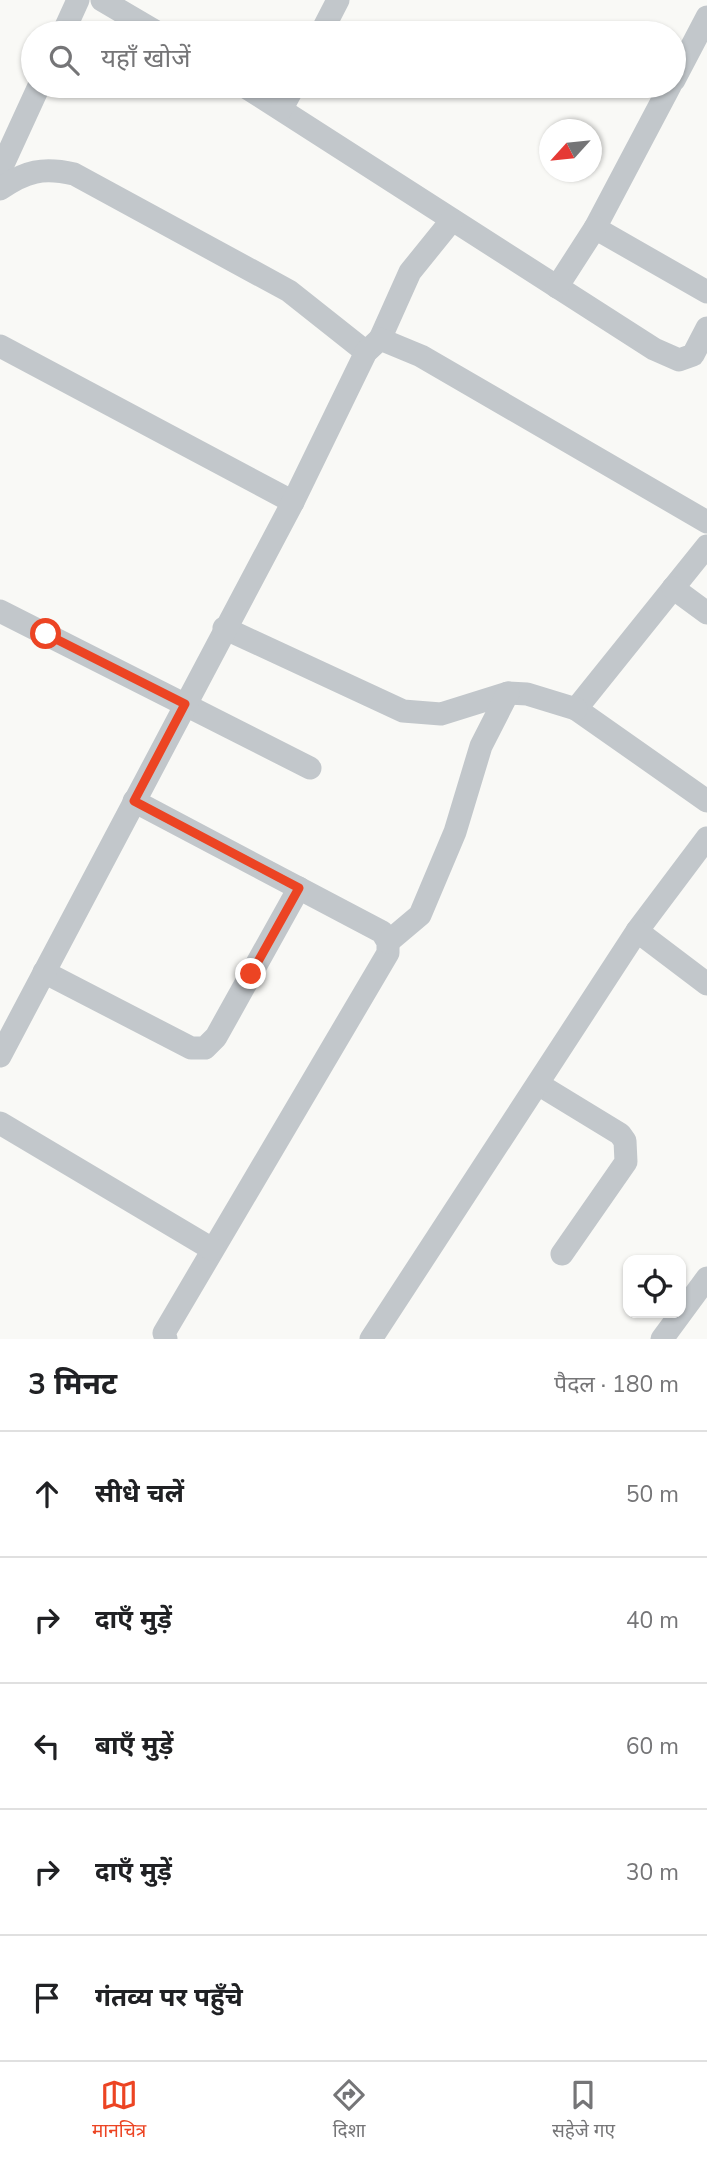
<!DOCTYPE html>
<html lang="hi">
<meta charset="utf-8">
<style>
body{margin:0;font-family:"Nunito Sans","Noto Sans Devanagari",sans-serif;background:#f2f2f2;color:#202124}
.controls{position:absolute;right:21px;bottom:21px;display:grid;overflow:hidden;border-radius:14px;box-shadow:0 2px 5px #0004}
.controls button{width:63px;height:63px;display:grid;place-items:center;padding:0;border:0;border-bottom:2px solid #e0e0e0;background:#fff;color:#202124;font:35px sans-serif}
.compass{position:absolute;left:539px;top:119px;width:63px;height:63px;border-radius:50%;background:#fff;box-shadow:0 2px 5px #0004;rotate:243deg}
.stop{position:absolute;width:21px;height:21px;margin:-16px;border:5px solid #ec4423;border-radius:50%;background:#fff}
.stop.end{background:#ec4423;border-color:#fff;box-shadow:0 2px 7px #0008}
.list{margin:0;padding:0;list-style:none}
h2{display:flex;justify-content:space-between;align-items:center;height:91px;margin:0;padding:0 28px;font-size:30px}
h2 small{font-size:23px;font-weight:400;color:#757577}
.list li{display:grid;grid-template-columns:46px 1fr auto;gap:21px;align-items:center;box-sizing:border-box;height:126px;padding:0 28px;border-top:2px solid #e0e0e0}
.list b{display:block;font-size:26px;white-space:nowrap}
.list em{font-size:23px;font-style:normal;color:#757577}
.icon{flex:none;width:38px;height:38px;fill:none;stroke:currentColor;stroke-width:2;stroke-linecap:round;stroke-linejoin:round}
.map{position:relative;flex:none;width:707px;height:1339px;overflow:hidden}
.search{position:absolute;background:#fff;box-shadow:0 2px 5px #0004;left:21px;right:21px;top:21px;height:77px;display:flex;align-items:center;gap:18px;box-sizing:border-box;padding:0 24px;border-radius:38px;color:#757577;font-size:26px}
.sheet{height:721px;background:#fff}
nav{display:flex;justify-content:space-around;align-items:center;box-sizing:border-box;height:98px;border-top:2px solid #e0e0e0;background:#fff;font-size:19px;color:#757577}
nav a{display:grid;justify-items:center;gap:4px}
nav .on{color:#ec4423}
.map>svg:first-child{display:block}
</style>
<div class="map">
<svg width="707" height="1339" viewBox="0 0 707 1339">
<rect width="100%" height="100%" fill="#f9f9f6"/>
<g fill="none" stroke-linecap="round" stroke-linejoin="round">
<g stroke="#c2c7cb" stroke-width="23">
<polyline points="102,0 158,33"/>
<polyline points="63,33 78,0"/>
<polyline points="321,33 338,0"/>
<polyline points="674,80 707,17"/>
<polyline points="244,86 654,349 679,360 693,355 707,328"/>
<polyline points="670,86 595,228 707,292"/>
<polyline points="282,108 294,86"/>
<polyline points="0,171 39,86"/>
<path d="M 0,189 C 26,171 43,167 74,174 L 289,291 L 366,352"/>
<polyline points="557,287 595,228"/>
<polyline points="380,339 410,272 452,220"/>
<polyline points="0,346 293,502"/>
<polyline points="707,546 576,709 707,801"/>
<polyline points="673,588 707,613"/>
<polyline points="0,611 310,768"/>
<polyline points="224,628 403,711 441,714 508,693 527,694 576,709"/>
<polyline points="134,801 382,932 388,942 388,953 164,1333 166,1339"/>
<polyline points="637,931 707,838"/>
<polyline points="388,942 420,915 455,832 481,746 508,693"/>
<polyline points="44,972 191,1048 205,1048 216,1037 299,888"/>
<polyline points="0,1056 293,502 366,352 380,339 421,356 707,522"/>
<polyline points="538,1084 620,1134 625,1141 626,1162 562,1254"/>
<polyline points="0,1123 212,1249"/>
<polyline points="371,1339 637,931 707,984"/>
<polyline points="662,1339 707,1278"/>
</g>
</g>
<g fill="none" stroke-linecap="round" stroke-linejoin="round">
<polyline stroke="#ec4423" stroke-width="9" points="46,634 185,704 134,801 299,888 251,974"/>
</g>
</svg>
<div class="controls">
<button><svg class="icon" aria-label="locate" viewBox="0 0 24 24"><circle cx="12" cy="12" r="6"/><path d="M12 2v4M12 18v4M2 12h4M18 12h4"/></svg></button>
</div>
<svg class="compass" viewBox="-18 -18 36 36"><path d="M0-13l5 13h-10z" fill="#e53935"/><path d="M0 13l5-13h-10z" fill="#757577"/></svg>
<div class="stop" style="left:46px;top:634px"></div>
<div class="stop end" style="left:251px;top:974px"></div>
<div class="search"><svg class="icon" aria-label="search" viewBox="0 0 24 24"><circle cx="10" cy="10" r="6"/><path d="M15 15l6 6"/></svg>यहाँ खोजें</div>
</div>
<section class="sheet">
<h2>3 मिनट<small>पैदल · 180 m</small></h2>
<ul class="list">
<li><svg class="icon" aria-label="ahead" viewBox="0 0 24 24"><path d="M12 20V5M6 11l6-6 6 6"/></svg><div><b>सीधे चलें</b></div><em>50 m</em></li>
<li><svg class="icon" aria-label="right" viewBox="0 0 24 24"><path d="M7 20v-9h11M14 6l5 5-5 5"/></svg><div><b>दाएँ मुड़ें</b></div><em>40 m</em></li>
<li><svg class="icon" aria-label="left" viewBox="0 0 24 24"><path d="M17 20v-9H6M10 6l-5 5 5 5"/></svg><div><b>बाएँ मुड़ें</b></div><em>60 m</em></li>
<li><svg class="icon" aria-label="right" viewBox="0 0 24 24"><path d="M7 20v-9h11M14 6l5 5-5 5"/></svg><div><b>दाएँ मुड़ें</b></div><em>30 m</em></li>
<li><svg class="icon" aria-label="arrive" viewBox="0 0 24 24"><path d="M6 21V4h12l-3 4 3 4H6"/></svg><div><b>गंतव्य पर पहुँचे</b></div></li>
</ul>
</section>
<nav>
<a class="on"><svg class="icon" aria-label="map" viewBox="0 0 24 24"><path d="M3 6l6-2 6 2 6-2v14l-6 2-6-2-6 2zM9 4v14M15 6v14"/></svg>मानचित्र</a>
<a><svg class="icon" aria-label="directions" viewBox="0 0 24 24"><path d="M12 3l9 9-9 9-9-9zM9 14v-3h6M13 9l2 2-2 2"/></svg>दिशा</a>
<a><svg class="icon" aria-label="saved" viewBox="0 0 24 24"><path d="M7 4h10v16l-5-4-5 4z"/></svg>सहेजे गए</a>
</nav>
